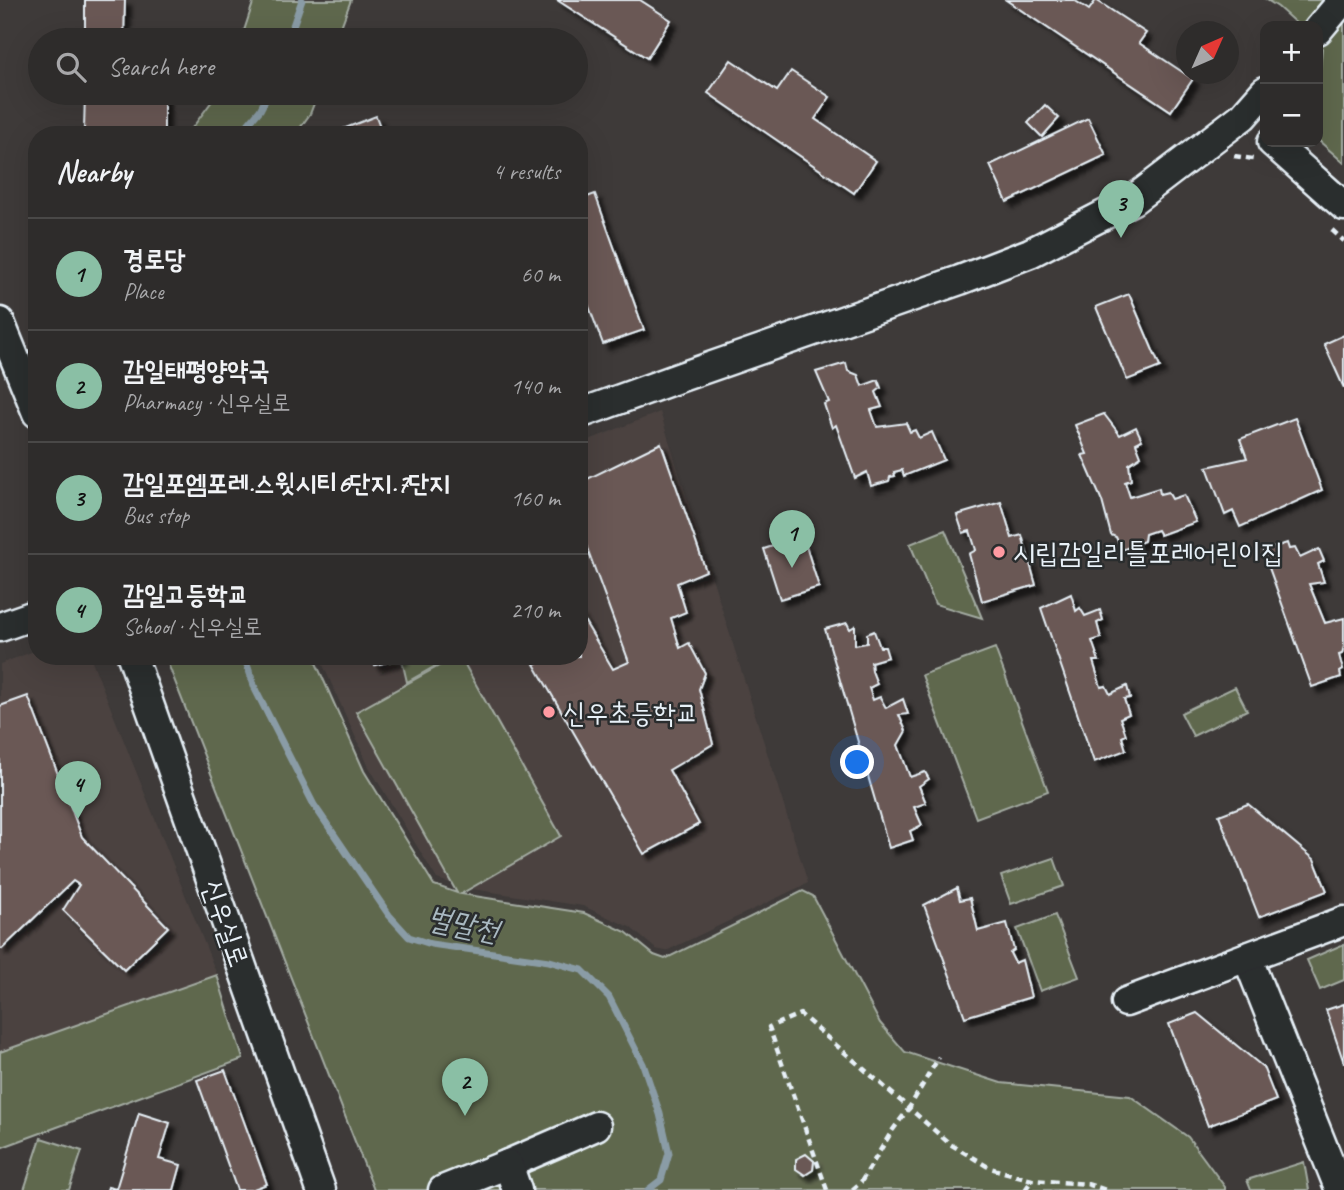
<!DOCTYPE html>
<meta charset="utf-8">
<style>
body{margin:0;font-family:Caveat,"Poor Story",sans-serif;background:#363433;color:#f1f3f6}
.controls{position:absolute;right:21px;top:21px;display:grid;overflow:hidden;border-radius:14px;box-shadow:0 7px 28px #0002}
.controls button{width:63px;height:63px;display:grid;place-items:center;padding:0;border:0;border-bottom:2px solid #494847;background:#2e2c2b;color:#f1f3f6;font:35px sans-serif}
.compass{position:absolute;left:1176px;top:21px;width:63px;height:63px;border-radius:50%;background:#2e2c2b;box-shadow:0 7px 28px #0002;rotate:45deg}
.you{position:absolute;left:858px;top:763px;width:24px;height:24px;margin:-18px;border:5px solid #fff;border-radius:50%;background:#1a73e8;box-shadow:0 0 0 10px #1a73e833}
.badge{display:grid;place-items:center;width:46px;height:46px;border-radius:50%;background:#8abfa5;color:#111;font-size:23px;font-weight:700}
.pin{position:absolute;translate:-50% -58px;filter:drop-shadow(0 2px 4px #0008)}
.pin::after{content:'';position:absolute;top:37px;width:24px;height:21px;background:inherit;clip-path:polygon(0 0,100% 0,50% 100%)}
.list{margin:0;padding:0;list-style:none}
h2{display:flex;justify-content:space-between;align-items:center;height:91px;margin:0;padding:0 28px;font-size:30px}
h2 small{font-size:23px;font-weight:400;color:#a7a7a9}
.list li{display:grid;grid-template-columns:46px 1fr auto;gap:21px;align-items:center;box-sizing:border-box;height:112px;padding:0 28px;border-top:2px solid #494847}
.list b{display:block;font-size:26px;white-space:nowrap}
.list p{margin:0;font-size:23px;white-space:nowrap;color:#a7a7a9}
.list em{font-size:23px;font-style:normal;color:#a7a7a9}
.icon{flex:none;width:38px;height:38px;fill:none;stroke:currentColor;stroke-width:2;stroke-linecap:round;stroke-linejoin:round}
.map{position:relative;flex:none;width:1344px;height:1190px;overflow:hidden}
.search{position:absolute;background:#2e2c2b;box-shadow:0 7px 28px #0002;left:28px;top:28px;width:560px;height:77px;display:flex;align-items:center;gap:18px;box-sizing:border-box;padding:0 24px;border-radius:38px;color:#a7a7a9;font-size:26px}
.panel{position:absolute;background:#2e2c2b;box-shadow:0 7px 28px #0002;left:28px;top:126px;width:560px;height:539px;border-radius:28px}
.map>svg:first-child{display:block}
</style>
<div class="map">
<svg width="1344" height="1190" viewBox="0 0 1344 1190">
<defs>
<filter id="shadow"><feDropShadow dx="6" dy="6" stdDeviation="2" flood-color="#0009"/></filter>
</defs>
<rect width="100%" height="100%" fill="#3e3a39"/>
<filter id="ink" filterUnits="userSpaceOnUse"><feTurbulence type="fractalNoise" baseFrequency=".0143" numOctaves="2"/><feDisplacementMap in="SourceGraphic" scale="14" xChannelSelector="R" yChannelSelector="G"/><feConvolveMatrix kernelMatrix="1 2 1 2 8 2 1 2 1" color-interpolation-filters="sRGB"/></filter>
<g filter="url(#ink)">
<g fill="#4c4341">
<polygon points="660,412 808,883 666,951 656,949 630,927 583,906 466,888 437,879 369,767 319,656 579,656 579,444"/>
<polygon points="37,650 37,656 90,656 217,975 0,1052 0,664"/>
</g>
<g fill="#5f674e" stroke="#a4aca3" stroke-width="2">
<polygon points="254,0 351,0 336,40 241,40"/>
<polygon points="1267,0 1344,0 1344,163 1318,140 1318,72 1320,69 1322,48 1318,44 1318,26 1299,26 1278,7"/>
<polygon points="218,93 318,93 310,114 295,135 187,135"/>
<polygon points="945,530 982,618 935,604 910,544"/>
<polygon points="995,648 1048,791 976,818 922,675"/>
<polygon points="165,656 313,656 364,771 434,885 457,893 356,712 457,656 460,656 561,836 461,894 584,913 626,932 654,955 665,959 803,891 813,896 880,1023 905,1052 1001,1083 1130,1096 1188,1137 1225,1187 1225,1190 374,1190"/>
<polygon points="401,656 453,656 407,682"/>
<polygon points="1235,687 1247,710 1193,736 1181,713"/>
<polygon points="1054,858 1064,886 1011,904 1001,876"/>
<polygon points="1055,915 1079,977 1040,991 1017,929"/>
<polygon points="1344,944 1344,980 1320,990 1307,960"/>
<polygon points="217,975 243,1059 0,1148 0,1052"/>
<polygon points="41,1138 82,1151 69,1190 24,1190"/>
<polygon points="1304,1162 1309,1190 1251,1190 1247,1180"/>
</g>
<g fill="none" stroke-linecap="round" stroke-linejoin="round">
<g stroke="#8a9ca6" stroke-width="7">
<polyline points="288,40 302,0"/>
<polyline points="239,135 260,110 269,93"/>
<polyline points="244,656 256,691 314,805 389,915 409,937 431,944 549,961 582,970 609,997 643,1064 660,1114 669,1153 661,1180 648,1190"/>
</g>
</g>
<g fill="#6b5954" stroke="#e8f1f8" stroke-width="2" filter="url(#shadow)">
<polygon points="85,0 125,0 124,40 85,40"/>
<polygon points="557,0 640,0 671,20 647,58"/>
<polygon points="1006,0 1074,0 1089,10 1096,0 1146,33 1139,43 1193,79 1171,111"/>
<polygon points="731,60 777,91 791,71 830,97 815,119 876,161 854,193 708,93"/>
<polygon points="85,93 164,93 164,130 84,130"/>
<polygon points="1045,105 1059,118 1042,137 1028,123"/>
<polygon points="376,116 383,135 336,135 335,132"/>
<polygon points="1088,118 1106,155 1007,202 990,165"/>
<polygon points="595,194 644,330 603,344 579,280 579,200"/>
<polygon points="1129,294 1160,367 1127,380 1096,307"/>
<polygon points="1344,335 1344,388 1324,344"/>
<polygon points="846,363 848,371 858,375 862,386 878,380 881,388 876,392 882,407 871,410 877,427 906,423 910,432 915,430 919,438 932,432 944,460 904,476 902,470 894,472 895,476 890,477 889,481 871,486 867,472 855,478 836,425 832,428 824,404 829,402 816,372"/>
<polygon points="1104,414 1120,435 1136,427 1142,440 1136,443 1141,456 1129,464 1131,480 1125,482 1130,497 1159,488 1160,494 1168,492 1172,499 1184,495 1196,522 1160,535 1157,530 1145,534 1144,541 1122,550 1116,537 1111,535 1102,501 1082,455 1087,454 1075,425"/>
<polygon points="1295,418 1322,490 1240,527 1233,511 1225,515 1207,467 1247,458 1240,439"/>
<polygon points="661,443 706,571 677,583 686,612 671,618 680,648 689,643 705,673 699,689 713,744 669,770 699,824 644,854 534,664 545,660 543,656 579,656 579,612 613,669 629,662 579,526 579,483"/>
<polygon points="1001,502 1012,538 1022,535 1036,585 982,601 969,554 976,550 970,531 963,533 957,515"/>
<polygon points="788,541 790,548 805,543 819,587 780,599 764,549"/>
<polygon points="1287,543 1289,549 1295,548 1300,558 1319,549 1324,561 1318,564 1324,582 1309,584 1325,623 1344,618 1344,646 1342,654 1339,655 1343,670 1340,672 1341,677 1312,687 1263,551"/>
<polygon points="1071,594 1076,611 1080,608 1085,616 1100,610 1103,620 1097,623 1101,638 1092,641 1099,661 1093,661 1101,687 1106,686 1110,694 1127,686 1130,698 1124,699 1129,714 1120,718 1126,735 1122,737 1126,750 1094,762 1041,608"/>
<polygon points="847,623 850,629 855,626 855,645 867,643 867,634 874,631 880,647 885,647 888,657 871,662 872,671 877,684 869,688 873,700 880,697 886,708 903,699 908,714 899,715 906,731 898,745 910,777 925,772 929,779 919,786 926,803 914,807 922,825 910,831 913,840 889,848 825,629"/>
<polygon points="369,656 401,656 402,658 375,665"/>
<polygon points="28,696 82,837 168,927 124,970 63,910 79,885 73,881 2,949 0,948 0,706"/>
<polygon points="1248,804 1314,859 1327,891 1259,917 1219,815"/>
<polygon points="957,888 960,900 970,898 978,931 1007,923 1014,950 1010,953 1015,963 1022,960 1031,997 965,1017 924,905"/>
<polygon points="1344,1004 1344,1063 1326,1010"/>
<polygon points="1197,1013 1263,1067 1276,1100 1208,1126 1169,1024"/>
<polygon points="225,1070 267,1184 251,1190 237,1190 197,1080"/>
<polygon points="139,1113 170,1123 159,1159 181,1165 174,1190 107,1190 108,1187 116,1189"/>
<polygon points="806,1154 814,1161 813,1170 805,1175 796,1169 796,1159"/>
</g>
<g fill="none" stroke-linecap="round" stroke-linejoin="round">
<defs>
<g id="minor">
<polyline points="1318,30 1343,0"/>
<polyline points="1272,142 1344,206"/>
<polyline points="0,322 37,413"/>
<polyline points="579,414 681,377 960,280 1030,253 1133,200 1243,116 1265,91"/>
<polyline points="0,627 37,614"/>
<polyline points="132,656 321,1190"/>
<polyline points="1247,957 1340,1190"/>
<polyline points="1126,1002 1344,921"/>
<polyline points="508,1164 596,1126"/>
<polyline points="443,1190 508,1164 517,1190"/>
</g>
</defs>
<use href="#minor" stroke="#e8f1f8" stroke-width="33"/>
<g stroke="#e8f1f8" stroke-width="4.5" stroke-dasharray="7 5" stroke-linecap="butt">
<polyline points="1234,156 1253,159"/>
<polyline points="1332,230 1344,241"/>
<polyline points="827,1190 769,1027 800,1014 909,1108 939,1057"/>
<polyline points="852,1190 861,1182 892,1131 909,1108 950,1144 990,1168 1032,1180 1087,1184 1106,1190"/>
<polyline points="1025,1190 1032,1180"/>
</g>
<use href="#minor" stroke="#2a2d2e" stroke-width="28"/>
</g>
</g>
<g fill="#ff9aa2" stroke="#2a2d2e" stroke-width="2.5">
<circle cx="999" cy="552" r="7"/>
<circle cx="549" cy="712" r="7"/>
</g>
<g text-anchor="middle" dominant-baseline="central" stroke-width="5" stroke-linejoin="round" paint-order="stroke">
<g font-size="28" fill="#e8f1f8" stroke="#2a2d2e" text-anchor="start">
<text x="1013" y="552">시립감일리틀포레어린이집</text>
<text x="563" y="712">신우초등학교</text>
</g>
<g font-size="28" fill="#e8f1f8" stroke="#2a2d2e">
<text transform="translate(226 923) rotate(71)">신우실로</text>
</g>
<g font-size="30" font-style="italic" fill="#a9b9c1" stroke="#2a2d2e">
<text transform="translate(463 924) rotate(12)">벌말천</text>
</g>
</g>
</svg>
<div class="controls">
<button>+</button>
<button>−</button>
</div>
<svg class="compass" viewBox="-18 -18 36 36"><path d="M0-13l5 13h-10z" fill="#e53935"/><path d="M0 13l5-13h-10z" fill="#a7a7a9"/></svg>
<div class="you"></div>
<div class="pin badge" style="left:792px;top:568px">1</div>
<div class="pin badge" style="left:465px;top:1116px">2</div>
<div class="pin badge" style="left:1121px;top:238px">3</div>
<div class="pin badge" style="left:78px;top:819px">4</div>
<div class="search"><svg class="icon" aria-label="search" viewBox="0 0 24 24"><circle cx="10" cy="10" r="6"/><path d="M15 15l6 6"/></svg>Search here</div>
<section class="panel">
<h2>Nearby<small>4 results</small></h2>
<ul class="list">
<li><span class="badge">1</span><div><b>경로당</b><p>Place</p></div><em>60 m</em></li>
<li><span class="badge">2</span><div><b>감일태평양약국</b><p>Pharmacy · 신우실로</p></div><em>140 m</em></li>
<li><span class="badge">3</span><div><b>감일포엠포레.스윗시티6단지.7단지</b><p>Bus stop</p></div><em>160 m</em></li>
<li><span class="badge">4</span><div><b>감일고등학교</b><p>School · 신우실로</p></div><em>210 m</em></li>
</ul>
</section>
</div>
